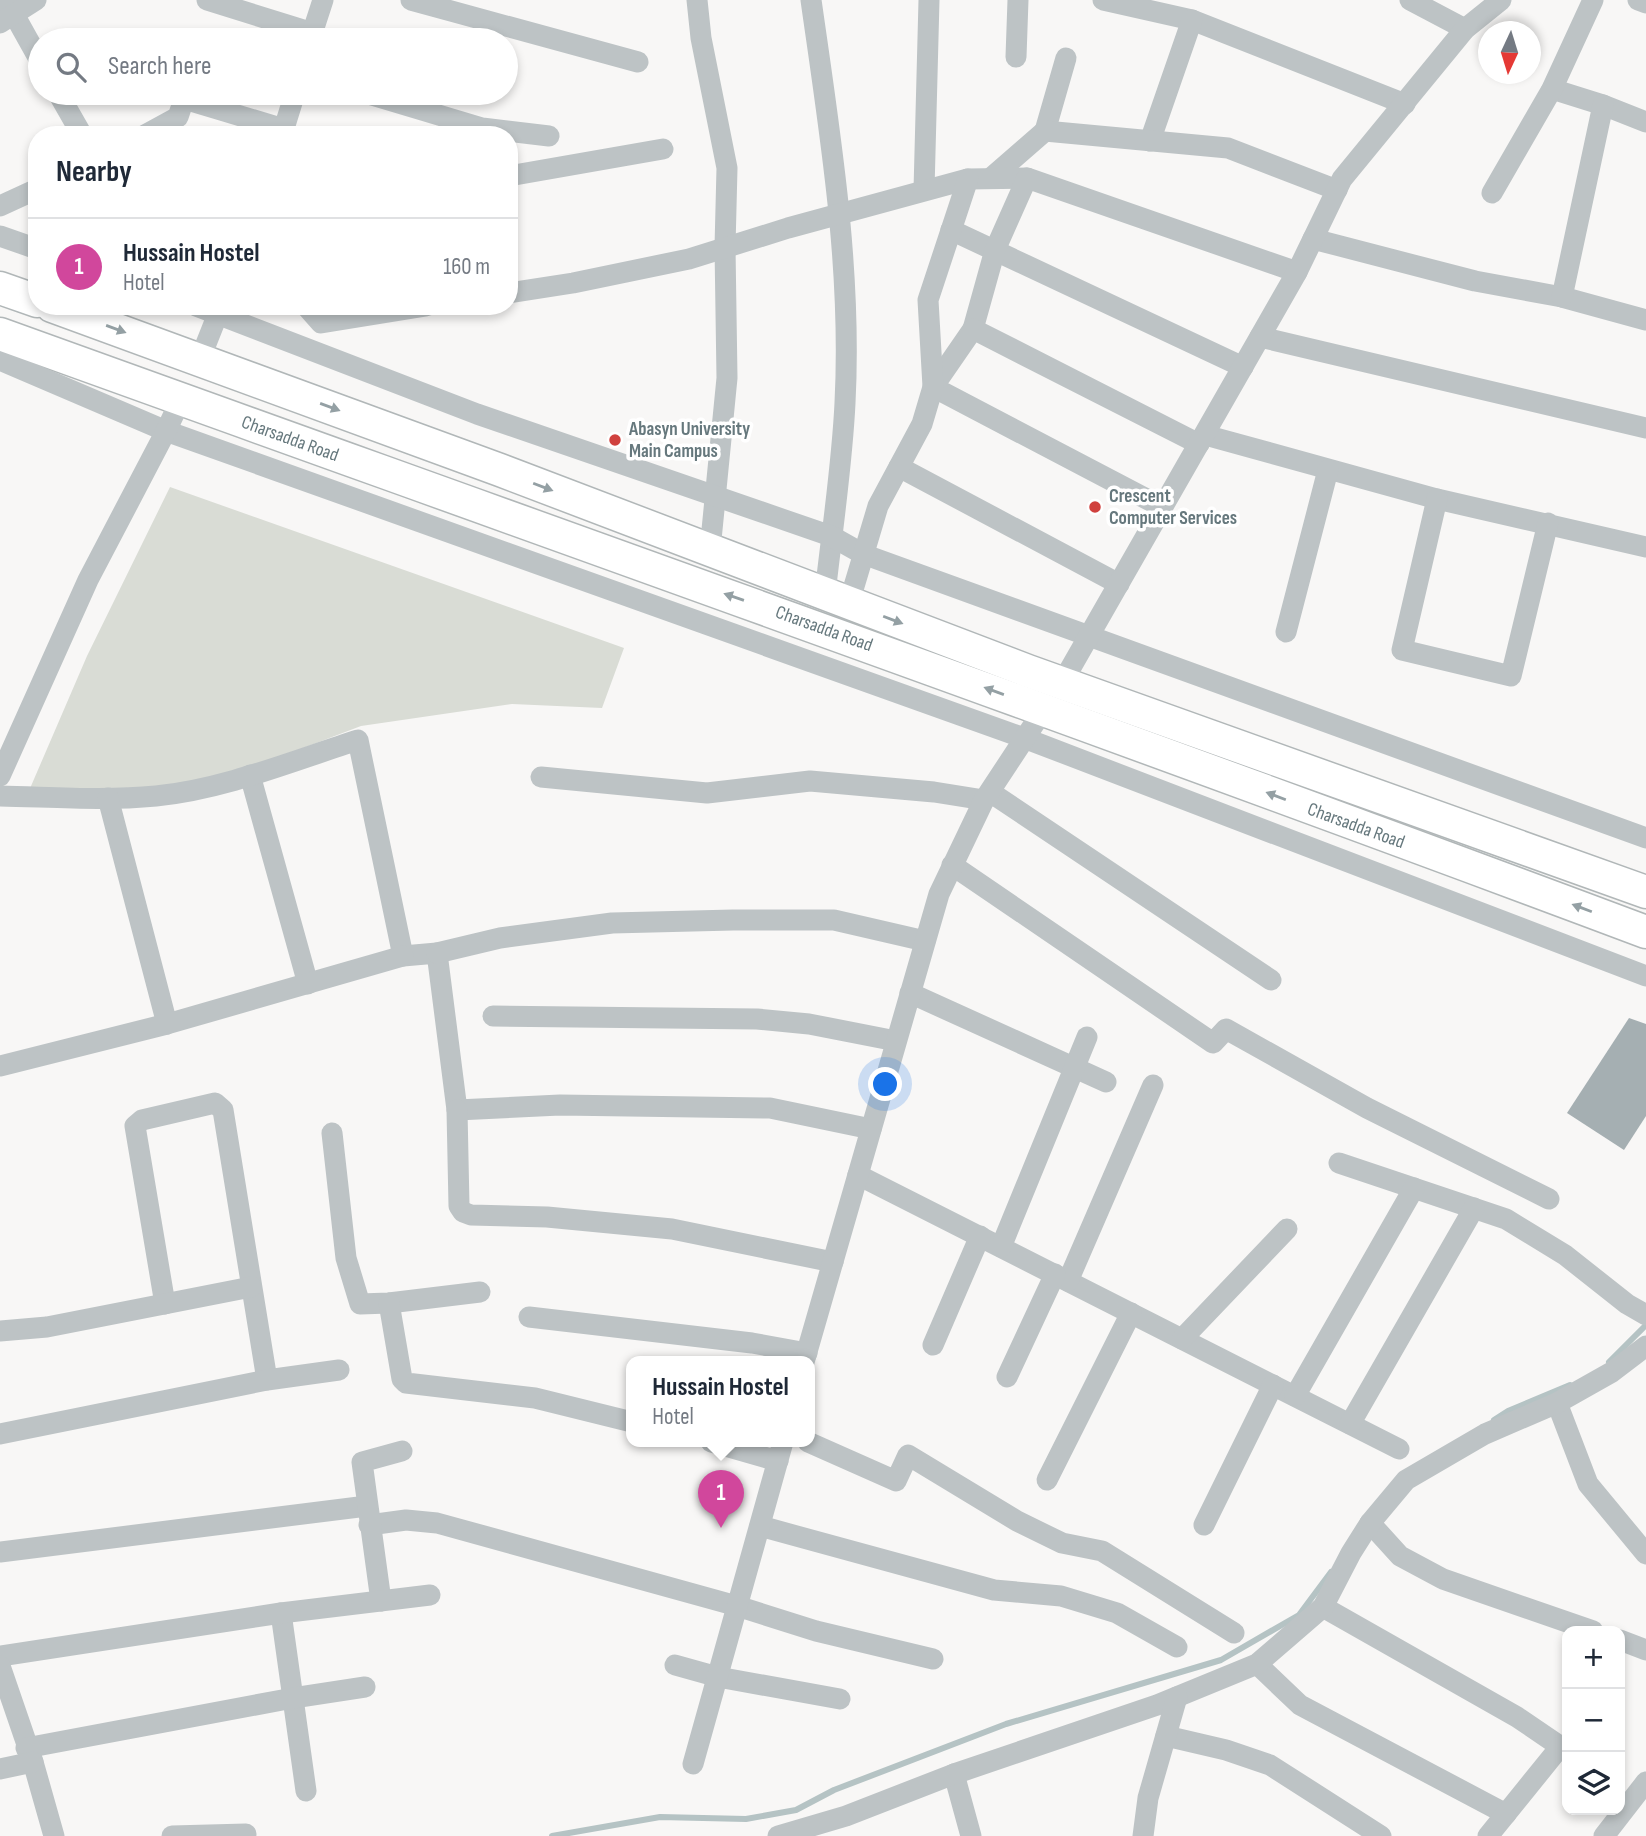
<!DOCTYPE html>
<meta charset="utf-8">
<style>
body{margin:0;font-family:"Sofia Sans Condensed",sans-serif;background:#f2f2f3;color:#1f2937}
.controls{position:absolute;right:21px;bottom:21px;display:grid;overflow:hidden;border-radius:14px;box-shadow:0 4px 10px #0003}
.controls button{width:63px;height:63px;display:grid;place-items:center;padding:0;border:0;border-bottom:2px solid #e0e1e3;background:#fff;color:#1f2937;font:35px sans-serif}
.compass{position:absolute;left:1478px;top:21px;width:63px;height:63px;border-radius:50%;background:#fff;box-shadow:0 4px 10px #0003;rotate:184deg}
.you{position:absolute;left:886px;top:1085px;width:24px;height:24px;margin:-18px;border:5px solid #fff;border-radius:50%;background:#1a73e8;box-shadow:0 0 0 10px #1a73e833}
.badge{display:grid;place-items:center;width:46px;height:46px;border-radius:50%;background:#d0413e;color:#fff;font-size:23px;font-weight:700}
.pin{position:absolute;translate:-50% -58px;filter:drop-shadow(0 2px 4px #0008)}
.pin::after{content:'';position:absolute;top:37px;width:24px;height:21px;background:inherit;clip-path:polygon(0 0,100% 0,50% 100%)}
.popup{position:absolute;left:626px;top:1356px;width:189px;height:91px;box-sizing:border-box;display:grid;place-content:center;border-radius:14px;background:#fff;filter:drop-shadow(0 2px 5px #0005);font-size:23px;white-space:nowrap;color:#747a83}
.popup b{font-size:26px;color:#1f2937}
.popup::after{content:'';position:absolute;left:50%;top:100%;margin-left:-14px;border:14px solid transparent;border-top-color:#fff}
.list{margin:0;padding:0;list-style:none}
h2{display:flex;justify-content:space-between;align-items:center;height:91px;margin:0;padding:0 28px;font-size:30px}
h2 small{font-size:23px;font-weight:400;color:#747a83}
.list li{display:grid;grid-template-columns:46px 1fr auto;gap:21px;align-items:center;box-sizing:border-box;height:98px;padding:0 28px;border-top:2px solid #e0e1e3}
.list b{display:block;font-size:26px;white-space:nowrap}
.list p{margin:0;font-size:23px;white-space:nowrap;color:#747a83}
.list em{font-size:23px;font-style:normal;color:#747a83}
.icon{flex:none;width:38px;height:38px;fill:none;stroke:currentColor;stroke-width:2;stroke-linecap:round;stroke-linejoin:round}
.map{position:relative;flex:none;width:1646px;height:1836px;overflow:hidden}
.search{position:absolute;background:#fff;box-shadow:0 4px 10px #0003;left:28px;top:28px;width:490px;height:77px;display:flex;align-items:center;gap:18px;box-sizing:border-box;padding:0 24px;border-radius:38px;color:#747a83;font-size:26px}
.panel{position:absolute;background:#fff;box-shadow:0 4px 10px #0003;left:28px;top:126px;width:490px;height:189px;border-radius:28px}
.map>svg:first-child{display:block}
</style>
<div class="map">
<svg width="1646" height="1836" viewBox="0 0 1646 1836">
<rect width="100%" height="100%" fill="#f8f7f6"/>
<polygon fill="#d9dcd5" points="170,487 624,648 602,708 512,704 361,726 219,780 22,807 87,656"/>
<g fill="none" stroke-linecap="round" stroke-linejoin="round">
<g stroke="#b5c3c4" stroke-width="6">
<polyline points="1609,1362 1646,1325"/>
<polyline points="1494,1420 1508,1411 1570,1385"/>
<polyline points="552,1836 660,1817 746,1819 796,1810 834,1790 1006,1724 1221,1660 1299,1615 1331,1572"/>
</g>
</g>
<polygon fill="#a5afb2" points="1629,1018 1646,1024 1646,1116 1624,1150 1567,1113"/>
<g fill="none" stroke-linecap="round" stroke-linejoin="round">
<defs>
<g id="highway">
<polyline points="0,288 37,301"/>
<polyline points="52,306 500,470 1028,671 1646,892"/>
<path d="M 0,334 C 549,532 1099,727 1646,932"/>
</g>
</defs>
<use href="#highway" stroke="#b1b7b8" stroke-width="35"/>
<g stroke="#bdc3c5" stroke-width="21">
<polyline points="6,0 40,61"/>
<polyline points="207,0 313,33"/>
<polyline points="411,0 638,62"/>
<polyline points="697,0 701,38 727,168 725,247 727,378 710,550"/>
<path d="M 811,0 C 830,134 852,267 845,403 C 842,466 832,531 825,594"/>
<polyline points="1103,0 1192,20 1405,104"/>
<polyline points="1410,0 1465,29"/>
<polyline points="1638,0 1646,3"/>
<polyline points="0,23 36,0"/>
<polyline points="310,40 323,0"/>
<polyline points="1016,57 1018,0"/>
<polyline points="1552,89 1603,105 1646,122"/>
<polyline points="58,93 82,135"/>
<polyline points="365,93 482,128 549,136"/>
<polyline points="1045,131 1066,58"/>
<polyline points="145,135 178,117 184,99 284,129"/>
<polyline points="282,135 295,93"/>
<polyline points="1150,141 1192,20"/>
<polyline points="509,176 663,149"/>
<polyline points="991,178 1045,131 1228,148 1337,190"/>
<polyline points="924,190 929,0"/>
<polyline points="1492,193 1552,89 1593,0"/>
<polyline points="0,206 37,189"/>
<polyline points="951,230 1243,367"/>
<polyline points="0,236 37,249"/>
<polyline points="1313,239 1475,281 1562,297 1646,320"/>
<polyline points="509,293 573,283 689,259 788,228 968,179 1027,178"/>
<polyline points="1562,297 1603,105"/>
<polyline points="196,306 477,414 831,536 863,554 1646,838"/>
<polyline points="306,306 321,323 426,306"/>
<polyline points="973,329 995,250 1027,178 1297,272"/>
<polyline points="1260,337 1646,428"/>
<polyline points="200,359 221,306"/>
<polyline points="0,360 166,431 1024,738 1646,976"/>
<polyline points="1205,435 1437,499 1646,547"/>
<polyline points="899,467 1119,584"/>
<polyline points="1437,499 1402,650 1511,676 1548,523"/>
<polyline points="1162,507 933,387 973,329 1199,444"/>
<polyline points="849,603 878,506 922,424 933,387 928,300 968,179"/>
<polyline points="1286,632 1328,470"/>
<polyline points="1062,683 1297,272 1342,179 1465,29 1501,0"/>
<polyline points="250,775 308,984"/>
<polyline points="0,776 88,580 166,431 181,399"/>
<polyline points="541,777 707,793 810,781 934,792 984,800"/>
<polyline points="990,792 1271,980"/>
<path d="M 0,796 C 52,797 104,801 156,796 C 225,789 292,761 358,740 L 403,956 L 437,953 L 457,1110 L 560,1105 L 770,1108 L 871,1129"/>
<polyline points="108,798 167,1024"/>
<polyline points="952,865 1213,1043 1226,1029 1367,1108 1549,1199"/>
<polyline points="437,953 500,938 612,923 733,920 834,920 925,941"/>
<polyline points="910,993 1106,1082"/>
<polyline points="493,1016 757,1019 809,1024 896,1041"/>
<polyline points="0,1066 167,1024 403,956"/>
<polyline points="457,1110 459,1206 463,1212 471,1215 547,1217 672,1229 833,1262"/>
<polyline points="332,1133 346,1258 360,1304 389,1303 480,1292"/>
<polyline points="1339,1163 1506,1219 1565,1255 1627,1304 1646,1315"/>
<polyline points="858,1175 1399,1449"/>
<polyline points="1001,1247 1087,1037"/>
<polyline points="1068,1281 1153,1085"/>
<polyline points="389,1303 402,1379 406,1383 535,1398 632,1422"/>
<polyline points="165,1304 135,1126 142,1120 215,1103 223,1110 267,1380"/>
<polyline points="529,1317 752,1343 807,1353"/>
<polyline points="0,1331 47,1327 251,1287"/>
<polyline points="1182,1339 1287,1229"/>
<polyline points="933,1345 980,1236"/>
<polyline points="804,1362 939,894 984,800 1044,709"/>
<polyline points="1007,1377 1055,1274"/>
<polyline points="1295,1396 1414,1188"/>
<polyline points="1557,1403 1588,1484 1646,1554"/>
<polyline points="1350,1424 1474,1208"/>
<polyline points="0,1434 267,1380 339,1370"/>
<polyline points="711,1442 778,1461"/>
<polyline points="808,1442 896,1481 908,1455 1017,1521 1062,1543 1102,1551 1234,1633"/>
<polyline points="1047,1480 1131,1313"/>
<polyline points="1370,1523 1400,1556 1443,1579 1593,1631"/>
<polyline points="369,1525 406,1520 437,1523 737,1606 816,1631 933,1659"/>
<polyline points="1204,1525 1273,1385"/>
<polyline points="760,1526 994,1590 1061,1596 1117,1613 1177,1647"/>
<polyline points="0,1552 367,1506"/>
<polyline points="381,1601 362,1462 402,1451"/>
<polyline points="1323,1607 1517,1717 1567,1751"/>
<polyline points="281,1613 306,1791"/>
<polyline points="1620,1640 1646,1650"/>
<polyline points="0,1656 281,1613 430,1595"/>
<polyline points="1257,1664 1300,1705 1506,1814"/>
<polyline points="675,1665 718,1677 840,1699"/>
<polyline points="0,1666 33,1762 54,1836"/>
<polyline points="1166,1736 1226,1750 1270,1765 1381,1836"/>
<polyline points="26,1748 293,1698 365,1687"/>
<polyline points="693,1764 783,1442"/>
<polyline points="0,1769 33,1762"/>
<polyline points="954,1774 971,1836"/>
<polyline points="172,1836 246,1834"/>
<polyline points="778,1836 846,1816 954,1774 1157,1705 1257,1664 1323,1607 1351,1553 1370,1523 1406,1480 1485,1434 1557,1403 1612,1372 1646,1346"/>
<polyline points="1143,1836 1148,1798 1177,1697"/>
<polyline points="1488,1836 1560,1747"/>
<polyline points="1604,1836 1646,1782"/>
</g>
<use href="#highway" stroke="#fff" stroke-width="32"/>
</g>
<defs><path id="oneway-solid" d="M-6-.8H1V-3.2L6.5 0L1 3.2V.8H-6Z" transform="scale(1.75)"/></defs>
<g fill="#94a0a4">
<use href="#oneway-solid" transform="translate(116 329) rotate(20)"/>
<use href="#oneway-solid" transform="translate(330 407) rotate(20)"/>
<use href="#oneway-solid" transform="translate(543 487) rotate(21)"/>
<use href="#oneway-solid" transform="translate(734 597) rotate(-161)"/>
<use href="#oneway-solid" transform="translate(893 620) rotate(21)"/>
<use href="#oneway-solid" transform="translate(994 691) rotate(-160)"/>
<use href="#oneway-solid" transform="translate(1276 796) rotate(-159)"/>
<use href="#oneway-solid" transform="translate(1582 908) rotate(-159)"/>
</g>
<g fill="#d0413e" stroke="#fff" stroke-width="2.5">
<circle cx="615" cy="440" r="7"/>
<circle cx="1095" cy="507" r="7"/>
</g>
<g text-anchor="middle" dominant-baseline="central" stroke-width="7" stroke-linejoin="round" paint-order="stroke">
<g font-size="19" font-weight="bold" fill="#66787d" stroke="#fff" text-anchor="start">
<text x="629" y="429">Abasyn University<tspan x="629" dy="22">Main Campus</tspan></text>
<text x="1109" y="496">Crescent<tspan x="1109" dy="22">Computer Services</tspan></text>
</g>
<g font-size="19" fill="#66787d" stroke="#fff">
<text transform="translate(290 439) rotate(20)">Charsadda Road</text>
<text transform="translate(824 629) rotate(20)">Charsadda Road</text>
<text transform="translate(1356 826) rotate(20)">Charsadda Road</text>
</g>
</g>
</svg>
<div class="controls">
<button>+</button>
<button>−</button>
<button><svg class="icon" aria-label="layers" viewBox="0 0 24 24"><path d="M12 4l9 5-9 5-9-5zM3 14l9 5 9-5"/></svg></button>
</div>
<svg class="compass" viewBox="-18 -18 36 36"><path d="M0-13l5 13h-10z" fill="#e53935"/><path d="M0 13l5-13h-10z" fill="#747a83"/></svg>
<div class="you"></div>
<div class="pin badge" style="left:721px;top:1528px;background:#d1479c">1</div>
<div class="popup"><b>Hussain Hostel</b>Hotel</div>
<div class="search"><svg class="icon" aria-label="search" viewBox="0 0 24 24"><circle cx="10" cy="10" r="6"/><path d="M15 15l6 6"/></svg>Search here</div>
<section class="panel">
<h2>Nearby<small></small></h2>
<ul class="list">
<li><span class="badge" style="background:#d1479c">1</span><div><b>Hussain Hostel</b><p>Hotel</p></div><em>160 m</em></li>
</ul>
</section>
</div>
